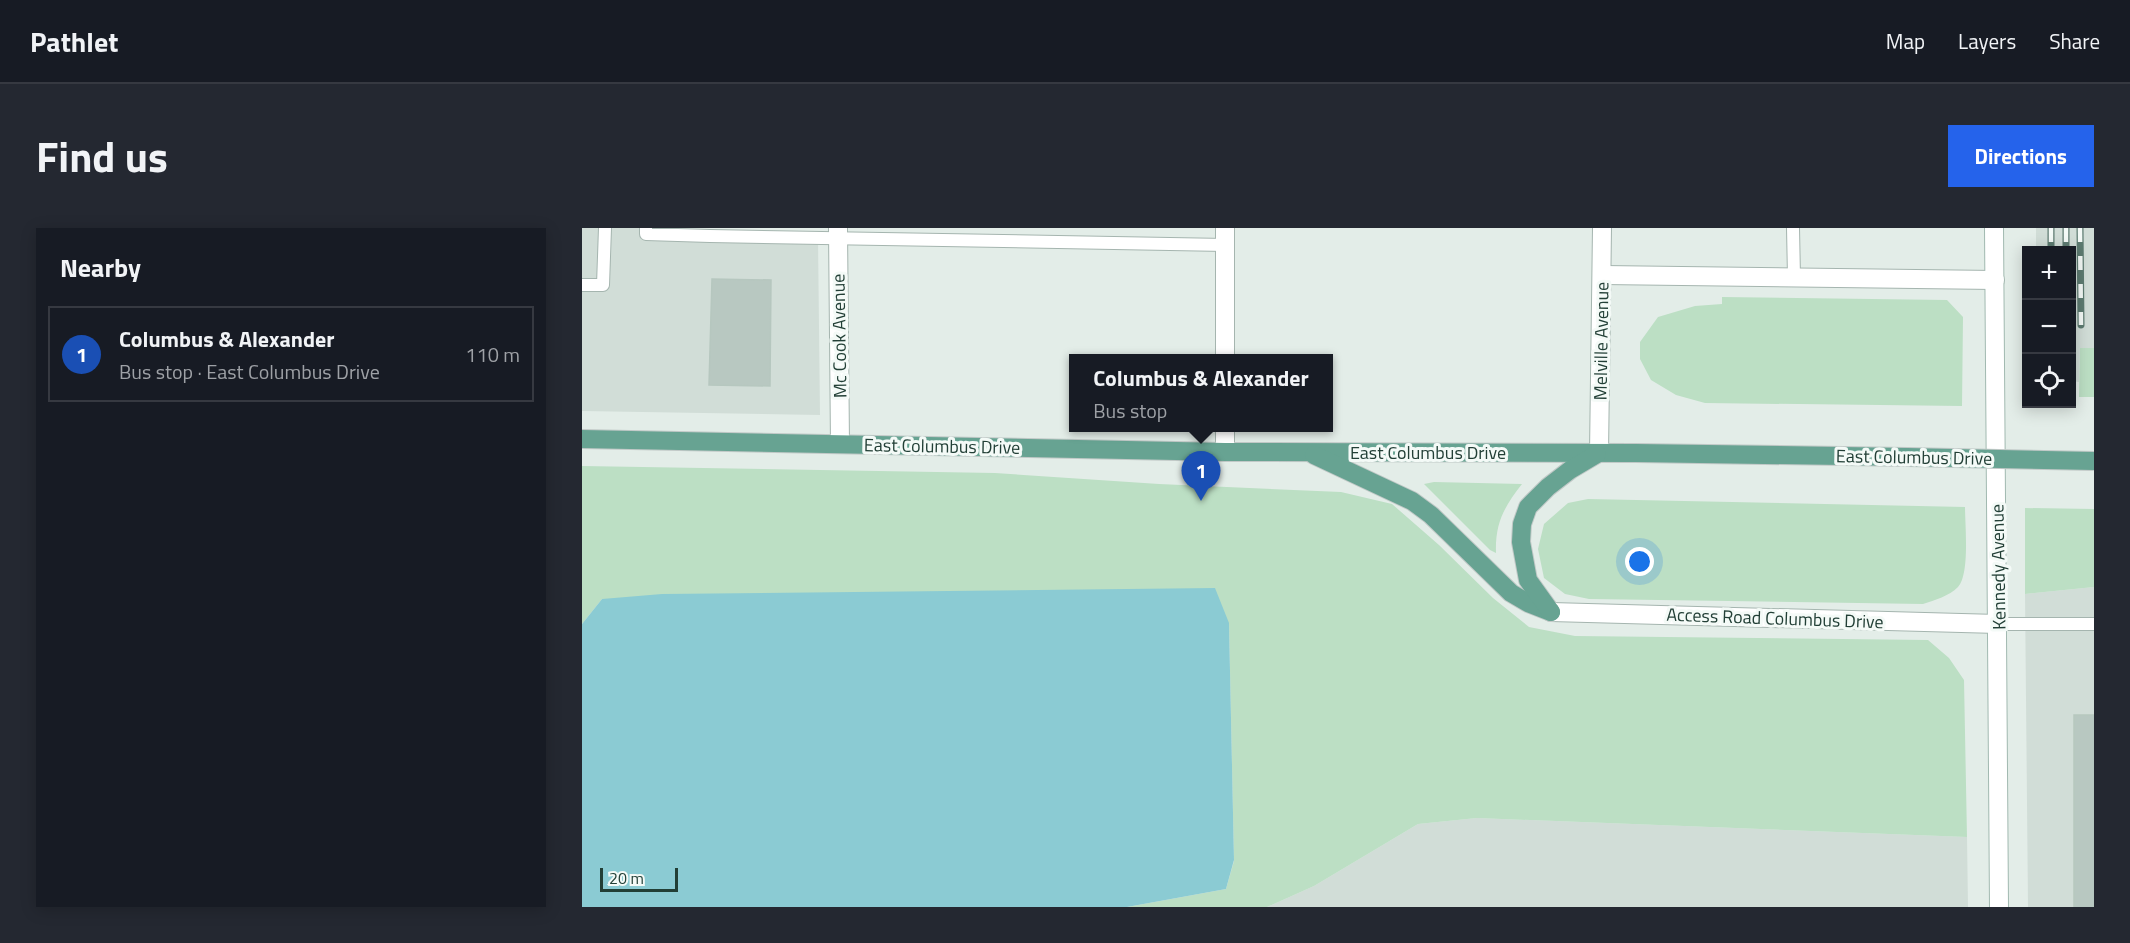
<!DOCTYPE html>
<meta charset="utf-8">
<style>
body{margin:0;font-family:"Titillium Web",sans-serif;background:#242831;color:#f1f3f6}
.controls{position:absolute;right:18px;top:18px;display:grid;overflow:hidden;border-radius:0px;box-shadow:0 3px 15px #0003}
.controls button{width:54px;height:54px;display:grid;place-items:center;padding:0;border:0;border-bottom:2px solid #363941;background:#171b24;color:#f1f3f6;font:30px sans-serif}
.scale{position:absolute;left:18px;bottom:15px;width:78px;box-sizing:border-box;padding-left:6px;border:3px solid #223f36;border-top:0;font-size:16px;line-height:21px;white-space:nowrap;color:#223f36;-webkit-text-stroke:4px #f4faf7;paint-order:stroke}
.you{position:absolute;left:1058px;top:334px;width:21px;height:21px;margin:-15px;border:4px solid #fff;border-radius:50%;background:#1a73e8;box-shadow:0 0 0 9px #1a73e833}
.badge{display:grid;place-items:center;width:39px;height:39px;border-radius:50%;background:#2563eb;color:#fff;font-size:20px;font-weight:700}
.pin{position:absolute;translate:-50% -50px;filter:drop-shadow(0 2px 3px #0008)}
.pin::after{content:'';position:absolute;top:32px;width:21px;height:18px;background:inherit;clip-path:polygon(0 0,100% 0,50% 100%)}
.popup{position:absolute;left:487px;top:126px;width:264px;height:78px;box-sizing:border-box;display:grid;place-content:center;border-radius:0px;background:#171b24;filter:drop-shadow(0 2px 4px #0005);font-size:20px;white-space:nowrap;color:#9ea1a6}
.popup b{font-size:22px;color:#f1f3f6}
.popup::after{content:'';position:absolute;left:50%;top:100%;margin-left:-12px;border:12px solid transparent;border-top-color:#171b24}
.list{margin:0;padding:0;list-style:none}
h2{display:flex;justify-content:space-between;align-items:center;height:78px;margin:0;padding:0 24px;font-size:26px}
h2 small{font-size:20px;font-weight:400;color:#9ea1a6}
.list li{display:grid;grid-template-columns:39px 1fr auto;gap:18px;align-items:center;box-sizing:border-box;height:96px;margin:0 12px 12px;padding:0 12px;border:2px solid #363941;border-radius:0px}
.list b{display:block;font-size:22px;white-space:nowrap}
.list p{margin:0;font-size:20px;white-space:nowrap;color:#9ea1a6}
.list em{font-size:20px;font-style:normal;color:#9ea1a6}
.icon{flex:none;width:33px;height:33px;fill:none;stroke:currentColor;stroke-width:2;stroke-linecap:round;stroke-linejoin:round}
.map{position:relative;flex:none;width:1512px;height:679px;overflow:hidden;border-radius:0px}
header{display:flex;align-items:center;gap:36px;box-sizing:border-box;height:84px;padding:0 30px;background:#171b24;border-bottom:2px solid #363941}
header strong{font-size:28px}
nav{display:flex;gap:33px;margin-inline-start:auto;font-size:21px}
.intro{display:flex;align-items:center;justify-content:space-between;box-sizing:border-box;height:144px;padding:0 36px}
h1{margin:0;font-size:42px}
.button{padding:15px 27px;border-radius:0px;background:#2563eb;color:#fff;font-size:21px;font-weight:700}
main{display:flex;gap:36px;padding:0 36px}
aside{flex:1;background:#171b24;border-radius:0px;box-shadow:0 3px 15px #0003}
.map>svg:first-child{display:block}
</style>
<header>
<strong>Pathlet</strong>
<nav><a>Map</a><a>Layers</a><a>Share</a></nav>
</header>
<div class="intro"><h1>Find us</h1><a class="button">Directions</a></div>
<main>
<aside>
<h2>Nearby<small></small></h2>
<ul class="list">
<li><span class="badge" style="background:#1a4fb4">1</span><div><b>Columbus &amp; Alexander</b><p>Bus stop · East Columbus Drive</p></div><em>110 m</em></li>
</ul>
</aside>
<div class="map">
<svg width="1512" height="679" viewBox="0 0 1512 679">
<rect width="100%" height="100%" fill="#e3ede8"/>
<g fill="#d1ddd7">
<polygon points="0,0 64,0 236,10 238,187 0,183"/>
<polygon points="1454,0 1512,0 1512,120 1498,120 1497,154 1490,153 1490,22 1454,22"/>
<polygon points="1512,359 1512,679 1446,679 1443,366"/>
<polygon points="895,590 1385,609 1386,679 685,679 732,658 836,596"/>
</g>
<g fill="#bcdfc4">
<polygon points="1140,69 1365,72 1381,89 1380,178 1123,175 1094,167 1069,152 1058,131 1058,114 1076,89 1113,78 1140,76"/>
<polygon points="1498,120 1512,120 1512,169 1497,169"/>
<polygon points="0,238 413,245 577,256 759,264 810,276 857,317 911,370 947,399 993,408 1346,412 1367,430 1382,452 1385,609 895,590 836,596 732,658 685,679 545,679 644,661 652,633 647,395 20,371 0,396"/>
<path d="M 852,254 L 940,256 C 922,279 913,295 914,325 L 908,322 L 842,256 Z"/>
<path d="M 1006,271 L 1383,279 C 1383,297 1388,346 1376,359 C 1367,368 1353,372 1341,376 L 1007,371 L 983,366 L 962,350 L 956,321 L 962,296 L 986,275 Z"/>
<polygon points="1443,280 1512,281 1512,359 1443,366"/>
</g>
<polygon fill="#8bcbd3" points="633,360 647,395 652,632 644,661 545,679 0,679 0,396 20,371 80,366"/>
<g fill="#b8c8c1" stroke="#b6c7bf" stroke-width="1.5">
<polygon points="130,51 189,52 188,158 127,157"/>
<rect x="1492" y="487" width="20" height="192"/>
</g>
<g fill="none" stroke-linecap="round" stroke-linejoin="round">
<defs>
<g id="service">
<polyline points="64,0 64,6 128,8 644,17"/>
<polyline points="1211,0 1212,49"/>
<polyline points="0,57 21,57 23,0"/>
<polyline points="1416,396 1512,396"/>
</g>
<g id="minor">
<polyline points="256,0 258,216"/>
<polyline points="1021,47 1413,52"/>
<polyline points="643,130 643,0"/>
<polyline points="643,224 643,200"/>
<polyline points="1017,225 1020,0"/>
<polyline points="969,384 1416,396"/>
</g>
<polyline id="secondary" points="1412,0 1417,679"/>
<g id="primary">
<polyline points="0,211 643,224 1054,225 1325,229"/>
<polyline points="732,227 830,273 849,287 929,365 946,375 969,384"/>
<polyline points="969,384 946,352 939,314 940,296 946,279 966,259 988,242 1015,226"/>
</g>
</defs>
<use href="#service" stroke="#a5b5af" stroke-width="14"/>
<use href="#minor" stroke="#a5b5af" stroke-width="20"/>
<use href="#secondary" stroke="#a1b9b0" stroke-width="20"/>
<use href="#primary" stroke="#c1c9c7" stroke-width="20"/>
<use href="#service" stroke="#fff" stroke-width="12"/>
<use href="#minor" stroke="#fff" stroke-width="18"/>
<use href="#secondary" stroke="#fff" stroke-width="18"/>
<use href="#primary" stroke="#67a392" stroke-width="18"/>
<defs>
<g id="rail">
<polyline points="1469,0 1469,22"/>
<polyline points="1484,0 1484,22"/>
<polyline points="1498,0 1499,97"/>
</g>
</defs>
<use href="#rail" stroke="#5d7b71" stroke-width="7"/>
<use href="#rail" stroke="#f4faf7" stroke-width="4.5" stroke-dasharray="14" stroke-linecap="butt"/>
<defs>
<polyline id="primary-bridge" points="1325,229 1512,233"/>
</defs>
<use href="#primary-bridge" stroke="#c1c9c7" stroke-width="20" stroke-linecap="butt"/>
<use href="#primary-bridge" stroke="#67a392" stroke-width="18"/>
</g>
<g text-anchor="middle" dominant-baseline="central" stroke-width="6" stroke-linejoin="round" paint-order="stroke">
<g font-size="18" fill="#223f36" stroke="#f4faf7">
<text transform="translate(257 108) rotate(-91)">Mc Cook Avenue</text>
<text transform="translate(1019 113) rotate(-89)">Melville Avenue</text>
<text transform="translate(360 218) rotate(1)">East Columbus Drive</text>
<text x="846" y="224">East Columbus Drive</text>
<text transform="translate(1332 229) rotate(1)">East Columbus Drive</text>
<text transform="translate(1416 339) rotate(-91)">Kennedy Avenue</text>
<text transform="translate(1193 390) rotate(2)">Access Road Columbus Drive</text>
</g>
</g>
</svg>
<div class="controls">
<button>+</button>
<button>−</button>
<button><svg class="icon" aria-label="locate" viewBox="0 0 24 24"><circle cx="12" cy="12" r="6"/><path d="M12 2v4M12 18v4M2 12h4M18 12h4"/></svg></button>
</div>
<div class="scale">20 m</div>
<div class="you"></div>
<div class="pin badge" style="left:619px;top:273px;background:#1a4fb4">1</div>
<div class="popup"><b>Columbus &amp; Alexander</b>Bus stop</div>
</div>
</main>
